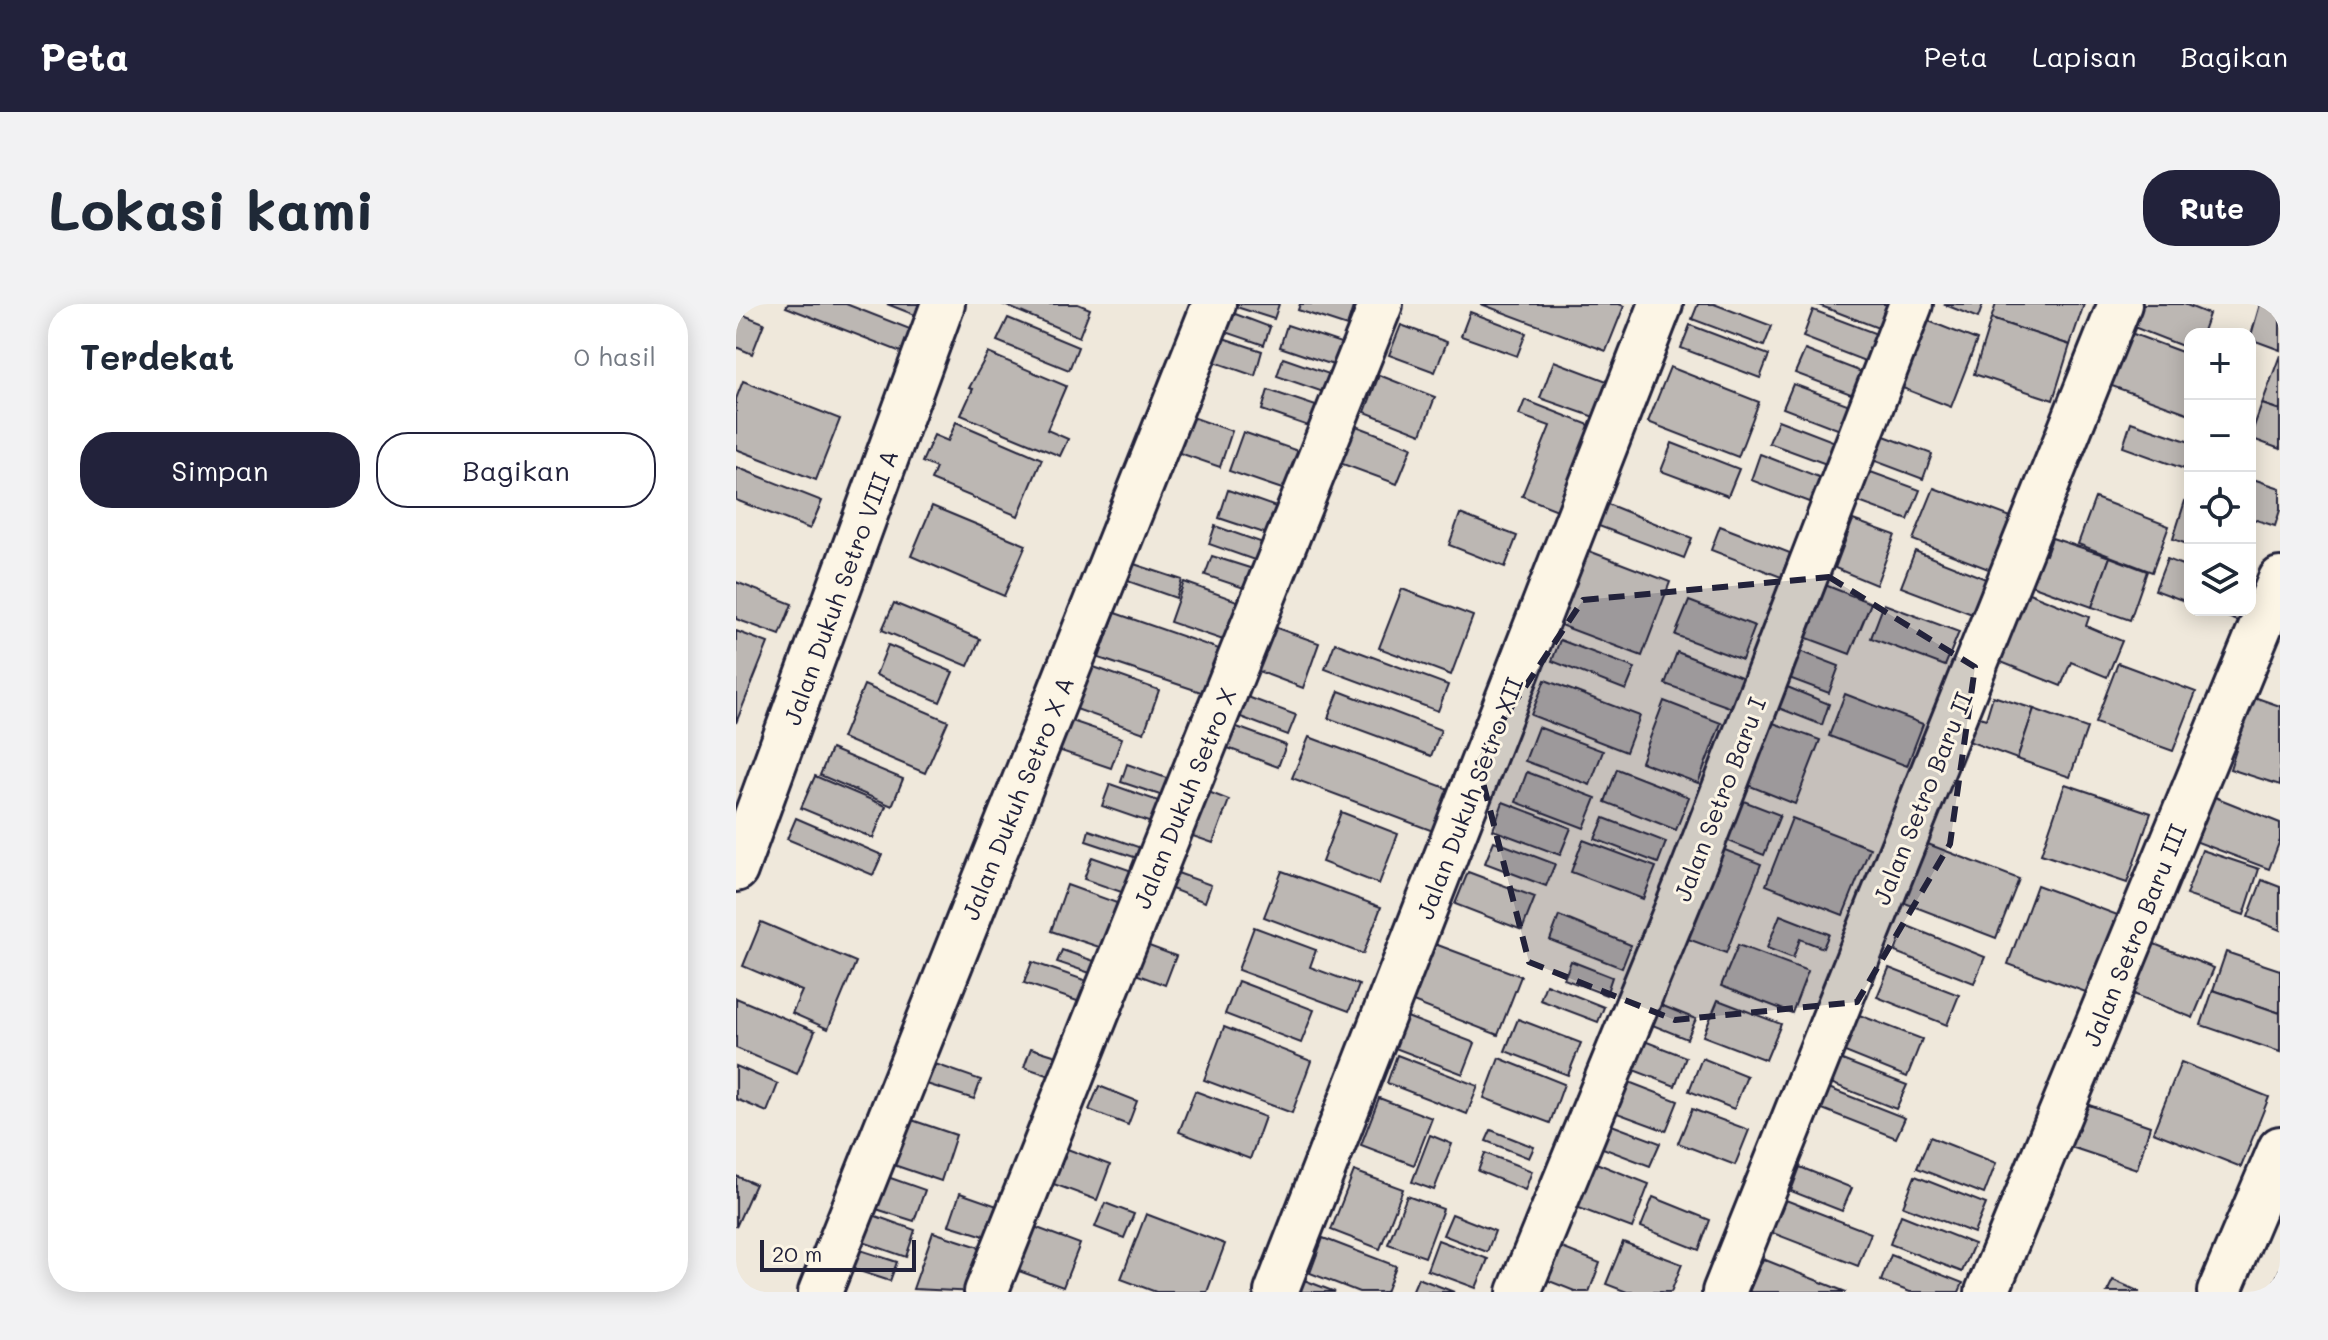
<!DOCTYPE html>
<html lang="id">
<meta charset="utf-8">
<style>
body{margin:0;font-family:Mali,sans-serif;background:#f2f2f3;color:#1f2937}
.controls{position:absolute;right:24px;top:24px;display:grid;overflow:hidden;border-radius:16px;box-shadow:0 4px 20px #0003}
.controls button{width:72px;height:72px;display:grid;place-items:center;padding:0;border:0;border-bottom:2px solid #e0e1e3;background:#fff;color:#1f2937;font:40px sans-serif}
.scale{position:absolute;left:24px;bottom:20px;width:156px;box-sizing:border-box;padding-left:8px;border:4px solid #22223b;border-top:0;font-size:22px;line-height:28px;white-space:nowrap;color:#22223b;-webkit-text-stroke:6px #fcf5e5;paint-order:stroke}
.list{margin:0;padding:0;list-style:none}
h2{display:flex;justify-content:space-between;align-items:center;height:104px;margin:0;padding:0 32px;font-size:34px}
h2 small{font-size:26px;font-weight:400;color:#747a83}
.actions{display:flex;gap:16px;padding:24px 32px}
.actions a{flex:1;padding:18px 0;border:2px solid #22223b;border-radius:32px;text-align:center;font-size:28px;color:#22223b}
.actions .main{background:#22223b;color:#fff}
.icon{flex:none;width:44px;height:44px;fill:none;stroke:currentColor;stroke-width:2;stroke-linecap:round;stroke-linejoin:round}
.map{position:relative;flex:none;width:1544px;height:988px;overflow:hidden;border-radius:32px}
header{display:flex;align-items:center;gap:48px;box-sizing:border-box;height:112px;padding:0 40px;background:#22223b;color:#fff}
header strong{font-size:38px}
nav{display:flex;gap:44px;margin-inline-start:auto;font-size:28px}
.intro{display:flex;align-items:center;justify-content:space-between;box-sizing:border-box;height:192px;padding:0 48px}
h1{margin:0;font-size:56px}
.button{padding:20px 36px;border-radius:32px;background:#22223b;color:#fff;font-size:28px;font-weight:700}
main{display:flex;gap:48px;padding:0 48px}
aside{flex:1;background:#fff;border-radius:32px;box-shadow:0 4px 20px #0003}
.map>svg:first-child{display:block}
</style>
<header>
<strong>Peta</strong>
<nav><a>Peta</a><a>Lapisan</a><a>Bagikan</a></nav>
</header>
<div class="intro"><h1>Lokasi kami</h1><a class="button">Rute</a></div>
<main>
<aside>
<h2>Terdekat<small>0 hasil</small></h2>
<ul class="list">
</ul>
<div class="actions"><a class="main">Simpan</a><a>Bagikan</a></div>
</aside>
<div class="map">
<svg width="1544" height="988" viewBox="0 0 1544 988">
<rect width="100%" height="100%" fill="#efe8db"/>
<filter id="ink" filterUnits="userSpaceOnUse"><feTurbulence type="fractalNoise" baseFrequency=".0125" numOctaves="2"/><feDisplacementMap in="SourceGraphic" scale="16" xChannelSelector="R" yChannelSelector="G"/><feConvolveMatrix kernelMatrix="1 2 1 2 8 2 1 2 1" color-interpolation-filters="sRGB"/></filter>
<g filter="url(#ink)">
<g fill="#bcb7b3" stroke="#22223b" stroke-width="2">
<polygon points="52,0 110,0 179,27 170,50 50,3"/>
<polygon points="151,0 183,0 179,11"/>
<polygon points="266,0 342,0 354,5 343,33"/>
<polygon points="491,0 543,0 538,15"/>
<polygon points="564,0 618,0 611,22 562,6"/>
<polygon points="745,0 883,0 888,2 870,47"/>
<polygon points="962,0 978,0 1036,22 1028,42 956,15"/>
<polygon points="1080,0 1160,0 1150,27"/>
<polygon points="1207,0 1247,0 1242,14"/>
<polygon points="1260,0 1348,0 1334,41 1255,15"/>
<polygon points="1404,0 1448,0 1473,10 1466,30 1454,30 1454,45 1395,22"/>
<polygon points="1524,0 1544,3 1544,46 1514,35"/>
<polygon points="1077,6 1149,33 1139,61 1067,33"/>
<polygon points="0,8 28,19 16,50 0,43"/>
<polygon points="494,8 534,23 528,41 487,27"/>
<polygon points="734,8 790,29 781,52 725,32"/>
<polygon points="272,14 342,43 333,66 261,37"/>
<polygon points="1255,15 1334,41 1317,96 1238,70"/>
<polygon points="1190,16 1241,36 1215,103 1164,83"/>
<polygon points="551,21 605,39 597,61 544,43"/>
<polygon points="665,21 711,38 699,68 653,51"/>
<polygon points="954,21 1033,51 1024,74 945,44"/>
<polygon points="1392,28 1454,51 1454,110 1373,81"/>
<polygon points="478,31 526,47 519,72 470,55"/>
<polygon points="1069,46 1136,72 1128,95 1059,69"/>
<polygon points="252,49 330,82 311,126 332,135 324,152 225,111 237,85 233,84"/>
<polygon points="1544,51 1544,106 1526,100"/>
<polygon points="547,54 599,72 593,90 541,72"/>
<polygon points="818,57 871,77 858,113 804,94"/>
<polygon points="934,63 1023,98 1002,153 912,118"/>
<polygon points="643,71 699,93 685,130 629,108"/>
<polygon points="7,77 104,115 80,176 0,145 0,95"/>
<polygon points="1057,80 1114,101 1104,126 1047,104"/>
<polygon points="532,86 589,105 581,125 526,106"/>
<polygon points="789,96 861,124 829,209 786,192 814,122 783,111"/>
<polygon points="1526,100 1544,106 1544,145 1514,134"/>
<polygon points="442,108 496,127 484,163 429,144"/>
<polygon points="1042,116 1102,139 1093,161 1033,139"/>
<polygon points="220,118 306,155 282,212 195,176 200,164 186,158 198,131 212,137"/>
<polygon points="1395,118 1454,138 1454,167 1387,143"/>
<polygon points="615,120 676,143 661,180 601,158"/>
<polygon points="507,128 568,149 555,188 493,167"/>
<polygon points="1143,130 1196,150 1187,175 1134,155"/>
<polygon points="936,139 1003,165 992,192 925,167"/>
<polygon points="1024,150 1088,175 1078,200 1015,176"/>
<polygon points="0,163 86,197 74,225 0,196"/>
<polygon points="1132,167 1184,186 1172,216 1120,197"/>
<polygon points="1514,174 1544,184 1544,206 1539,222 1514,214"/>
<polygon points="1198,184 1275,213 1255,266 1177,236"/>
<polygon points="492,186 543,204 534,231 483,214"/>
<polygon points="1359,194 1433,222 1416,268 1342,240"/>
<polygon points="1449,197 1454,198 1454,241 1437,235"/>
<polygon points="869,199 956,234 948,254 860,221"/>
<polygon points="196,202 290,241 268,292 175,252"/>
<polygon points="724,210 781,232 769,263 713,241"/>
<polygon points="1117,216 1159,231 1140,281 1099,264"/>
<polygon points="479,222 530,240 524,258 473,240"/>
<polygon points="984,222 1054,249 1045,273 975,246"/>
<polygon points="1316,234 1374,253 1356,303 1284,277 1295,245 1310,251"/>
<polygon points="853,247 934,278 906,352 824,321"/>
<polygon points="1179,247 1250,275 1236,310 1165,283"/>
<polygon points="476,252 520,266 514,286 469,271"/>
<polygon points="1374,253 1411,267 1394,316 1356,303"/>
<polygon points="1431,255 1454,264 1454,299 1419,286"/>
<polygon points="386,256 446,276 440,294 380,273"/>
<polygon points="0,278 56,300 44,331 0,315"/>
<polygon points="448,278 507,299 493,338 434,318"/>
<polygon points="1084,279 1135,299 1114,350 1063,331"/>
<polygon points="666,285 737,312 715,371 643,344"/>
<polygon points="1514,286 1527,291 1515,322 1473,306 1514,306"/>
<polygon points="1288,287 1353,313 1350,322 1386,337 1371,373 1335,358 1325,382 1260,356"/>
<polygon points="953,297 1019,322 1006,356 939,331"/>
<polygon points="158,299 244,335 232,362 146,326"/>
<polygon points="1148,300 1223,328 1209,362 1135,334"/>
<polygon points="379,309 486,346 471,390 363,354"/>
<polygon points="538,323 583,339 567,384 522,367"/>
<polygon points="0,327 32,339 0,419"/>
<polygon points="824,336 899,364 890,386 816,357"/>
<polygon points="599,339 712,381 702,407 589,365"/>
<polygon points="152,341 217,368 204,398 140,371"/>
<polygon points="1056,344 1103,362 1093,389 1045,371"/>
<polygon points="941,348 1008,374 996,404 929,380"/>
<polygon points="1382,359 1460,388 1437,447 1359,419"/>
<polygon points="355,362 423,386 408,429 340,405"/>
<polygon points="809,376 904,412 890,448 795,411"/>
<polygon points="1044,380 1093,400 1086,421 1035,401"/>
<polygon points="128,381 212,417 189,469 106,434"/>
<polygon points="603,387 705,426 695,452 592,414"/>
<polygon points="1109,390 1187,420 1171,462 1093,432"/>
<polygon points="509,392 560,411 552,431 502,412"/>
<polygon points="1257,392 1298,405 1281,455 1232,437 1240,412 1250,415"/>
<polygon points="1518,393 1544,402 1544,481 1494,465 1501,443 1486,438 1497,406 1512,411"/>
<polygon points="928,397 985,419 962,479 905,458"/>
<polygon points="1298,405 1351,424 1334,473 1281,455"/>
<polygon points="333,416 386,434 375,464 322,446"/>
<polygon points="1029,416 1084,436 1059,500 1004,478"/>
<polygon points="490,419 550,441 542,463 481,440"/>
<polygon points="802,423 867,447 854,481 789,457"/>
<polygon points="573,433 713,485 697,527 556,474"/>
<polygon points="95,445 167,475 156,502 84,471"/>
<polygon points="391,460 442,478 436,495 385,478"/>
<polygon points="881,465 953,493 940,526 869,498"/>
<polygon points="791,468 860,494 848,524 780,498"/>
<polygon points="79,472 150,502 137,534 65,504"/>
<polygon points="374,480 428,499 421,521 366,502"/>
<polygon points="1329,480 1415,509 1391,579 1305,550"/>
<polygon points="465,485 493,496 477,539 448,529"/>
<polygon points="992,491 1044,511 1028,551 977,531"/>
<polygon points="1474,491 1544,519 1544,536 1533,565 1456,536"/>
<polygon points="767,498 835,524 824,551 757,526"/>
<polygon points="605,508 662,530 643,580 586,558"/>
<polygon points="60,514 146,551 137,571 51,535"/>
<polygon points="868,514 930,538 922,559 859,535"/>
<polygon points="1056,514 1134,544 1107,611 1030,581"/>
<polygon points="353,526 408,545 404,555 350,537"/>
<polygon points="847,536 920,563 907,595 835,568"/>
<polygon points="758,537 819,560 810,582 749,559"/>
<polygon points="1184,537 1283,575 1260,634 1161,596"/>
<polygon points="976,541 1025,560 990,649 941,631"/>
<polygon points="1466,546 1523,565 1508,611 1450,591"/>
<polygon points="356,553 399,568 391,590 348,575"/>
<polygon points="546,567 645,603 627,650 528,613"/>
<polygon points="439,568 475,581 469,598 433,584"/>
<polygon points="732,568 799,593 786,626 719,600"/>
<polygon points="1526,576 1544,583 1544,626 1512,613"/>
<polygon points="331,581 381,599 366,644 315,627"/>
<polygon points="1301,581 1387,613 1358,691 1272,660"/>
<polygon points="1044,611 1093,630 1087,644 1064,635 1057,654 1031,644"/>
<polygon points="823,612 895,641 886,664 814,636"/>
<polygon points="25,618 120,658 92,725 56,709 66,687 7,662"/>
<polygon points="1169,621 1249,653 1238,679 1159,648"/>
<polygon points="518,623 580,646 574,663 623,681 613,707 502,666"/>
<polygon points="1406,635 1478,664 1457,714 1385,685"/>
<polygon points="405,639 440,652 429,681 394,668"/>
<polygon points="699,640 785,672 762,731 677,698"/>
<polygon points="1002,641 1072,667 1056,709 985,682"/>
<polygon points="326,646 361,658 357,670 321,658"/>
<polygon points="1490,648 1544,666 1544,709 1477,686"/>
<polygon points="835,657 876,673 870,691 828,675"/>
<polygon points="296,658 357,679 350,700 288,679"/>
<polygon points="1153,664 1223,691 1211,721 1141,693"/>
<polygon points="502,677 578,706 565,739 489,710"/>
<polygon points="810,680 868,703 862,718 804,696"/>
<polygon points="1477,686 1544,709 1544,748 1465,721"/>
<polygon points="0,694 79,727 61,770 0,744"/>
<polygon points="982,696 1045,720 1030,756 967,732"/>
<polygon points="917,698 960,715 951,735 909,718"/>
<polygon points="1118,709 1186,735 1171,773 1104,746"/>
<polygon points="671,713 739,739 727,770 659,744"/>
<polygon points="782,715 845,739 832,771 769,747"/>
<polygon points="488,723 575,757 556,809 468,776"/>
<polygon points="898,733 950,753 939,782 887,762"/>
<polygon points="295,744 327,754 320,774 288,763"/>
<polygon points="661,751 742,782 731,810 651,779"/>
<polygon points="763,754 828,780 814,819 748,794"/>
<polygon points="966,754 1011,772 998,805 953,787"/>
<polygon points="1101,754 1171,781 1160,805 1092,778"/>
<polygon points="185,755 245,776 238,795 178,776"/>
<polygon points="1445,758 1533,793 1505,863 1417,828"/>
<polygon points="0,762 42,780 31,808 0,795"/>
<polygon points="885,775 942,797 930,827 873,806"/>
<polygon points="1085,781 1169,814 1160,834 1076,801"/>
<polygon points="363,782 401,797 392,821 353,806"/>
<polygon points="459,787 529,813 514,855 443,828"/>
<polygon points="643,794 696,814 678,861 625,841"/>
<polygon points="1350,800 1414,822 1401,865 1335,843"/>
<polygon points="956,805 1013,826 999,861 942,839"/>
<polygon points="167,813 220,831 205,877 152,859"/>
<polygon points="865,817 924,839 914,862 856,840"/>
<polygon points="755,826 798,843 793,854 750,837"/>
<polygon points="694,831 716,840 698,886 676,878"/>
<polygon points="1194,833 1260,859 1248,890 1181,864"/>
<polygon points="326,843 374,861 361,896 312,878"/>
<polygon points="749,849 796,867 789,886 742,867"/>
<polygon points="845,853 913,880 896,924 827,898"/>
<polygon points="1064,863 1116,884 1106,907 1055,887"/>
<polygon points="618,867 667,885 644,945 595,926"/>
<polygon points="146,871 189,886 178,917 134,903"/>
<polygon points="0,872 19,880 0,923"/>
<polygon points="1179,872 1250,900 1238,929 1167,902"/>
<polygon points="224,889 267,904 255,934 213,921"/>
<polygon points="671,892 707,905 689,953 652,940"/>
<polygon points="917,893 974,916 963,946 905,923"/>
<polygon points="1042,893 1135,929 1122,962 1029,926"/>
<polygon points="369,899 398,910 388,934 359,923"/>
<polygon points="134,910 179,926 170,953 124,937"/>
<polygon points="410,910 489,940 471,988 420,988 385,975"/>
<polygon points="716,910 759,927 751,948 707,931"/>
<polygon points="1165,911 1238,940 1226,968 1154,940"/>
<polygon points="288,919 344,940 327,983 272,963"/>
<polygon points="197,928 255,947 241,988 177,985"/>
<polygon points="587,934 660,962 650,988 623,988 574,969"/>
<polygon points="702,936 752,955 740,984 691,966"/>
<polygon points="887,938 946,960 935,988 891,988 870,980"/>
<polygon points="816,940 864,959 853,988 841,988 803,973"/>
<polygon points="121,945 161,958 154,977 114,964"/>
<polygon points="1155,951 1227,979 1223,988 1174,988 1145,977"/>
<polygon points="1027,955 1110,988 1013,988"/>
<polygon points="1544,965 1544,987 1536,984"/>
<polygon points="563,974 599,988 558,988"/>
<polygon points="682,974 718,988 676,988"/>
<polygon points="1377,976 1404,988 1371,988"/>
</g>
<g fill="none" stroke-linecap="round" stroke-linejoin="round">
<defs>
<g id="minor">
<polyline points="0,566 207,0"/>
<polyline points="84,988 478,0"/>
<polyline points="250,988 645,0"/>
<polyline points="540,988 925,0"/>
<polyline points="783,988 958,562 1175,0"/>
<polyline points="988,988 1384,0"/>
<polyline points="1251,988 1544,275"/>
<polyline points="1483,988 1544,844"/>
</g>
</defs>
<use href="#minor" stroke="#22223b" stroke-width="48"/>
<use href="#minor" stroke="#fcf5e5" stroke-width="42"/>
</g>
</g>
<path fill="#22223b" fill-opacity="0.2" stroke="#22223b" stroke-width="6" stroke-dasharray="16 10" stroke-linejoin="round" d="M 1093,273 L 1239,363 L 1214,540 L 1121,698 L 939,716 L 793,658 L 741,455 L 847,296 Z"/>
<g text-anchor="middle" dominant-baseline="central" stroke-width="6" stroke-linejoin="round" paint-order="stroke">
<g font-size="24" fill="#22223b" stroke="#fcf5e5">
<text transform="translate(104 283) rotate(-70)">Jalan Dukuh Setro VIII A</text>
<text transform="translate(281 494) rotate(-68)">Jalan Dukuh Setro X A</text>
<text transform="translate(448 494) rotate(-68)">Jalan Dukuh Setro X</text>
<text transform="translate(733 494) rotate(-69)">Jalan Dukuh Setro XII</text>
<text transform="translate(1186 494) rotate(-68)">Jalan Setro Baru II</text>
<text transform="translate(983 495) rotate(-69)">Jalan Setro Baru I</text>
<text transform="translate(1398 631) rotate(-68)">Jalan Setro Baru III</text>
</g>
</g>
</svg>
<div class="controls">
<button>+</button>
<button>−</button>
<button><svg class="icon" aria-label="locate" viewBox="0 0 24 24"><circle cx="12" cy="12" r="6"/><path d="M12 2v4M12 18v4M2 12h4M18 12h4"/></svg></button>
<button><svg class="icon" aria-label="layers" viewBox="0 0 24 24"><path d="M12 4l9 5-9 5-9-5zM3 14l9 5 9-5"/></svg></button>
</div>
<div class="scale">20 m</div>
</div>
</main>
